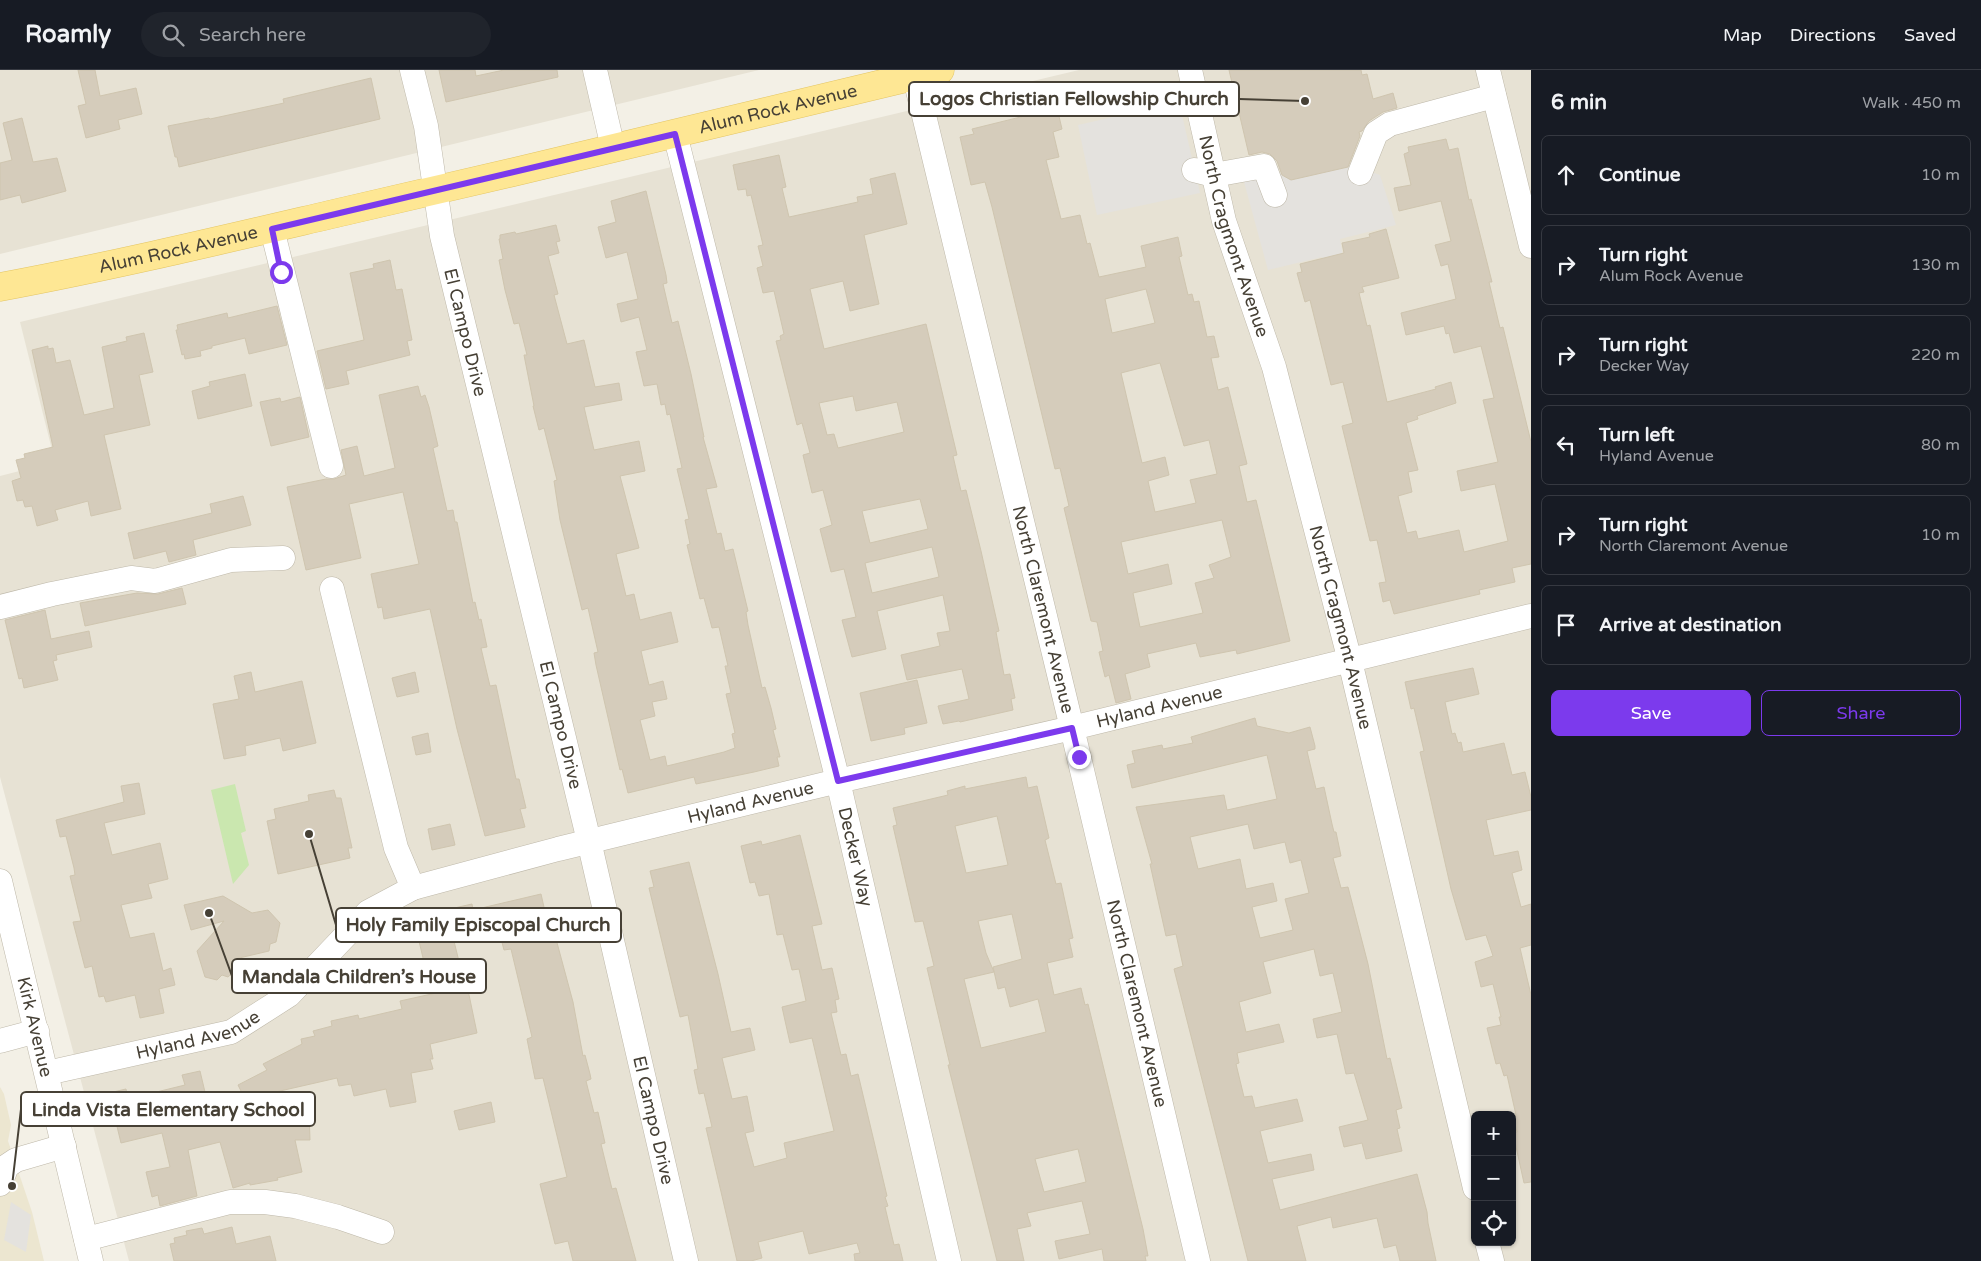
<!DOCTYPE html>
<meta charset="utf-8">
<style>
body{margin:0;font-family:"Varela Round",sans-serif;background:#20242c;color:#f1f3f6}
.controls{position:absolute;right:15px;bottom:15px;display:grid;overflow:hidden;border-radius:8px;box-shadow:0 1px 4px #0004}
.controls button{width:45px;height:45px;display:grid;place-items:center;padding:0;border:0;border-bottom:1px solid #363941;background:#171b24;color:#f1f3f6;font:25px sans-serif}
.stop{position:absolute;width:15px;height:15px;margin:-11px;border:4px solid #7c3aed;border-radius:50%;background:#fff}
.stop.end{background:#7c3aed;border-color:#fff;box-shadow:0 1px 5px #0008}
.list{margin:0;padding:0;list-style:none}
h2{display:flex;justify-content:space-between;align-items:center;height:65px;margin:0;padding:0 20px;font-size:21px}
h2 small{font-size:16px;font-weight:400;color:#9ea1a6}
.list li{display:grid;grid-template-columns:32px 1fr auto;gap:15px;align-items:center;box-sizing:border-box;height:80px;margin:0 10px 10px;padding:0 10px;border:1px solid #363941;border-radius:8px}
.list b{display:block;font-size:19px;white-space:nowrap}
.list p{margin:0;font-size:16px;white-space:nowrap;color:#9ea1a6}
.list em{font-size:16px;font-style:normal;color:#9ea1a6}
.actions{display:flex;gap:10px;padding:15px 20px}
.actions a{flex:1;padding:11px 0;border:1px solid #7c3aed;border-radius:8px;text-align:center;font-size:18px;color:#7c3aed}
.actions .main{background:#7c3aed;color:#fff}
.icon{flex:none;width:28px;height:28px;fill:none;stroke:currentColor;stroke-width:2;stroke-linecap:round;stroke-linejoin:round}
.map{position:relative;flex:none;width:1531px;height:1191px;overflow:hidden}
header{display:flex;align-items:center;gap:30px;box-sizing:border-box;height:70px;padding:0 25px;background:#171b24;border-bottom:1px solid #363941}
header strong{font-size:24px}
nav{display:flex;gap:28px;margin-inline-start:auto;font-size:18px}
.search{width:350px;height:45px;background:#20242c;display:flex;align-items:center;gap:12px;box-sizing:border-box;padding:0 18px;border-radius:28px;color:#9ea1a6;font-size:19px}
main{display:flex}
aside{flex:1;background:#171b24}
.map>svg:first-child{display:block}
</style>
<header>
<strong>Roamly</strong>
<div class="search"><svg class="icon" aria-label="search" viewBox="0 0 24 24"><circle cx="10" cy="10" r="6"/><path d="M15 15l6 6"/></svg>Search here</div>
<nav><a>Map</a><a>Directions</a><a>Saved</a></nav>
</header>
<main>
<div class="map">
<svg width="1531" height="1191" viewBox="0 0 1531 1191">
<rect width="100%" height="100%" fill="#f3f0e6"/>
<g fill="#e7e2d4" fill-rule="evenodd">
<polygon points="0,0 759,0 0,184"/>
<path d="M 1079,0 L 1531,0 L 1531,1191 L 129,1191 L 0,707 L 0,406 L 55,392 L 20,252 ZM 1475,1045 L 1512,1045 L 1512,1172 L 1475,1172 Z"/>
</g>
<polygon fill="#ece6d0" points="0,1017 4,1024 11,1055 8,1071 32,1142 44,1191 0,1191"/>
<polygon fill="#cae7af" points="235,714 246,761 241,763 249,795 233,814 211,720"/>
<g fill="#e4e2de">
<polygon points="1179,32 1200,123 1097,145 1078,55"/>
<polygon points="1353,95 1380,105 1396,155 1340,169 1343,187 1324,192 1322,187 1268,200 1244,112 1275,100 1291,110"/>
<polygon points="11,1132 31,1145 26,1182 4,1170"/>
</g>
<g fill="#d5ccbb" stroke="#cfc5af" fill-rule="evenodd">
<polygon points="78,0 95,0 100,26 136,18 142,44 118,50 120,59 86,68 78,36 86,34"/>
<polygon points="439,0 475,0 476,6 504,0 557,0 558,7 446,32"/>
<polygon points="1229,0 1361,0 1362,5 1367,4 1373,29 1393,23 1397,38 1383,42 1369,51 1362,61 1359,62 1360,66 1348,97 1291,110 1282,105 1277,91 1270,84 1262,82 1249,85"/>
<polygon points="371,8 380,49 179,97 177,87 175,87 168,56 209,48 210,49 284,33 283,29"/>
<path d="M 1057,38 L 1062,59 L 1053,62 L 1059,87 L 1046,90 L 1061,149 L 1080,145 L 1087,174 L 1090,173 L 1099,207 L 1146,197 L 1141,176 L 1178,167 L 1182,186 L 1179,187 L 1188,225 L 1192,224 L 1194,232 L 1199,231 L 1207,267 L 1214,266 L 1219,287 L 1211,288 L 1218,320 L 1228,317 L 1247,394 L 1239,396 L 1247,432 L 1256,430 L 1290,571 L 1237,584 L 1236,580 L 1200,587 L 1196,573 L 1147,584 L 1150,597 L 1125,604 L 1131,629 L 1116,633 L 1109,605 L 1105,607 L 1099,582 L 1103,581 L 1097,552 L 1091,551 L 1064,438 L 1069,436 L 1060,398 L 1055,399 L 992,137 L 985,112 L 971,115 L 960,67 L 974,64 L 972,59 ZM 1146,219 L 1155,253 L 1112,263 L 1105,229 ZM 1160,293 L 1184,376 L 1209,370 L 1217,404 L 1190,410 L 1196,433 L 1155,442 L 1148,411 L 1169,405 L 1165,387 L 1142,393 L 1121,303 ZM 1222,450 L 1231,487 L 1209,495 L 1214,508 L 1195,513 L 1203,543 L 1140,557 L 1133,523 L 1172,514 L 1168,494 L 1128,504 L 1121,472 Z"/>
<polygon points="22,48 33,92 57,88 66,121 22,133 20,125 0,130 0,93 12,90 3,53"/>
<polygon points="1446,69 1449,80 1458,78 1469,130 1471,129 1492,212 1489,212 1500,258 1503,257 1531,372 1531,494 1512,498 1515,512 1479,520 1480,524 1394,544 1390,530 1383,532 1379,513 1386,512 1377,470 1370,471 1342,356 1353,353 1343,312 1331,315 1310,230 1305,232 1297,203 1302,202 1300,194 1344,183 1342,173 1370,167 1369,164 1386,159 1399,208 1362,217 1364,222 1359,223 1367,256 1370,255 1387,332 1436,319 1435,317 1451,312 1456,333 1417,346 1418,349 1406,353 1418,400 1408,402 1412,422 1398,426 1407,463 1416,461 1418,469 1459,460 1464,482 1508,471 1495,414 1461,421 1457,401 1498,392 1483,330 1494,328 1481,276 1454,283 1449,263 1446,264 1444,256 1406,265 1401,243 1456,229 1448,194 1441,196 1435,175 1451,171 1441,131 1399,141 1394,118 1411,115 1404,84 1409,82 1408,77"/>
<path d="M 779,85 L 786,117 L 782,118 L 789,147 L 858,132 L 857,127 L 873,124 L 870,109 L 895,103 L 907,154 L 864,165 L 879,234 L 850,241 L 843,211 L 810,219 L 824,279 L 926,254 L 957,385 L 953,386 L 961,421 L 966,420 L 981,481 L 999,561 L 996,562 L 1004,605 L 1010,604 L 1015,628 L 1011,629 L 1013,640 L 960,652 L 959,651 L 943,654 L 938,636 L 969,629 L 962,599 L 907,610 L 901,585 L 940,576 L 937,563 L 950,561 L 943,525 L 877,541 L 886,579 L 852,587 L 842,550 L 856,547 L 844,499 L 831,502 L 820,459 L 832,455 L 823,420 L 812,423 L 803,385 L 810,383 L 802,353 L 797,355 L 776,271 L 781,270 L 780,266 L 784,264 L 774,221 L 763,223 L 757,198 L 763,196 L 758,176 L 763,175 L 751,125 L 747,126 L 746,119 L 738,120 L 733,95 ZM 853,326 L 856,341 L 897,332 L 904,362 L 838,378 L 834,364 L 827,365 L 819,333 ZM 920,429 L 928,459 L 870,473 L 862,441 ZM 932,477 L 939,507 L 872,523 L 865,493 Z"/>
<polygon points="646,121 666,205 667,213 663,214 672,253 678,251 691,304 704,367 703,367 717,417 706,419 717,464 721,463 725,481 733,479 748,541 746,542 748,555 762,618 765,617 771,638 776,659 773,660 780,687 777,687 779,696 754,702 696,714 694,707 628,723 622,699 620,700 596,595 594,583 598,582 588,538 582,540 560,450 554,411 557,410 544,358 539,360 533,336 534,336 524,285 527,285 519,253 514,254 505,220 499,190 503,189 499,169 500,169 500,165 515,162 516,164 556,155 560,171 556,172 559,183 548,186 558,224 554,225 567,274 584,270 595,317 619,313 622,330 584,337 594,380 639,371 645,401 620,406 639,478 616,484 626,526 634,524 640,550 671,542 678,572 641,581 649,615 663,611 667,629 652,632 655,646 640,650 650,690 665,686 667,696 724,682 735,678 732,664 735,663 726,624 731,623 725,596 728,596 719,557 712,558 704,528 700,529 687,475 690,474 685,450 689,449 677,399 682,398 670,344 667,345 665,334 661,335 657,314 644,316 636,282 647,280 639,247 621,252 617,234 638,229 627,182 606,188 598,157 616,152 611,131"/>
<polygon points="390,190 396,220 402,219 412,270 407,271 410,285 346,301 349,314 326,319 317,281 364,270 350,203 374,198 373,194"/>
<polygon points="277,236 287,275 249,284 245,268 212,276 212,278 200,281 201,286 185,289 184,284 182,285 176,260 178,260 177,255 227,243 228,248"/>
<polygon points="144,263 153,302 139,305 150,355 104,365 121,439 91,446 88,431 55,440 58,450 37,456 32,436 25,437 23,430 17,431 12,411 21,408 16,390 25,388 24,384 53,377 32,280 48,276 48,279 53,278 56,293 70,290 84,345 114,338 102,277 127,271 126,267"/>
<polygon points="245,304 252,336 198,349 192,321 210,316 209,312"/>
<polygon points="418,316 421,327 425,325 429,337 438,376 433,378 447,441 453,440 455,452 457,452 473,533 475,532 479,550 481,549 487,577 481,578 490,616 496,615 516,709 519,709 526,738 520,739 525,757 485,766 457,659 430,539 384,549 382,537 378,538 371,504 419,494 403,422 349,434 361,488 306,500 287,417 326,409 334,409 346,405 341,380 357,376 364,406 395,398 379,325"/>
<polygon points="300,327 309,367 271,376 260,332 280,328 281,332"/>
<polygon points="243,426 251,455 193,470 196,485 169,492 166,481 134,489 128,463 212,443 210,434"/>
<polygon points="182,518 186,534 85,556 80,533 137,523 158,524"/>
<polygon points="45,540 51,569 89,561 92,577 56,585 57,590 53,591 58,610 24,618 22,608 19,609 5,550"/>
<polygon points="1473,598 1479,624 1445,632 1452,664 1455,663 1458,673 1461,672 1463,682 1504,673 1512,705 1525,702 1531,727 1531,740 1486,750 1494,786 1518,781 1522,800 1512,803 1521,837 1531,834 1531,875 1520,878 1531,925 1531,1112 1524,1113 1513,1063 1517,1062 1513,1046 1516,1045 1507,1005 1504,1006 1500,993 1496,994 1487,958 1501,955 1499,947 1501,947 1493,914 1481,917 1475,892 1493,886 1486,865 1466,870 1451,819 1420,682 1424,681 1414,638 1411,639 1405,612"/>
<polygon points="251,602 255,622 302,611 316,673 283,681 280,668 245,676 246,685 224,689 213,634 239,629 234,606"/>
<polygon points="415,602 419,622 397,627 392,608"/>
<polygon points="917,610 927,653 904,658 905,664 871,671 860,623"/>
<path d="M 1255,648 L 1257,656 L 1289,663 L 1310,657 L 1315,676 L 1315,679 L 1307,681 L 1316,719 L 1324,717 L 1332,754 L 1334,762 L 1336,762 L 1341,786 L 1333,788 L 1341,818 L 1348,817 L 1368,894 L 1387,989 L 1390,988 L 1402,1038 L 1396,1040 L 1400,1058 L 1397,1059 L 1402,1081 L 1366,1089 L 1362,1073 L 1344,1077 L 1339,1057 L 1368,1050 L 1354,1003 L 1346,1004 L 1337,964 L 1317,968 L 1313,949 L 1342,942 L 1333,903 L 1320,906 L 1314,879 L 1263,892 L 1271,923 L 1239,932 L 1246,962 L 1279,954 L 1284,972 L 1237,983 L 1239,993 L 1236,994 L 1244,1027 L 1252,1026 L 1255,1038 L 1297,1029 L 1303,1051 L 1260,1061 L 1268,1093 L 1311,1084 L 1314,1100 L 1272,1109 L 1280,1140 L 1417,1104 L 1427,1142 L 1428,1153 L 1436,1191 L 1400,1191 L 1396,1175 L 1384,1178 L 1377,1148 L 1333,1158 L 1331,1147 L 1297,1156 L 1306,1191 L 1248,1191 L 1174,899 L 1183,896 L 1176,864 L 1166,866 L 1150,794 L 1152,794 L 1136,737 L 1224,725 L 1227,740 L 1277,729 L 1267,685 L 1132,718 L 1127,695 L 1135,693 L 1132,681 L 1162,675 L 1163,679 L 1193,673 L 1191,667 ZM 1248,754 L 1254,779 L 1285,772 L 1290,793 L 1301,790 L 1309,823 L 1285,829 L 1293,860 L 1260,868 L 1252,837 L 1277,831 L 1273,813 L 1246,819 L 1240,789 L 1198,799 L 1190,767 Z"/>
<polygon points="428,663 431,682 416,685 412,667"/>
<path d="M 1026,707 L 1028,718 L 1037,716 L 1049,768 L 1045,770 L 1056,814 L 1061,813 L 1073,868 L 1069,869 L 1073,887 L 1047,893 L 1054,925 L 1081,918 L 1085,935 L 1088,934 L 1143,1159 L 1148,1186 L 1145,1186 L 1146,1191 L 1104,1191 L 1102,1179 L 1059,1189 L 1055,1171 L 1090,1164 L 1082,1131 L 1027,1143 L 1031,1156 L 1017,1159 L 1024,1191 L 997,1191 L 948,995 L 950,995 L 927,898 L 934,896 L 923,851 L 915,852 L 893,756 L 897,755 L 893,738 L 948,725 L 947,721 L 965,716 L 965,719 ZM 997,746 L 1008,795 L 966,803 L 955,756 ZM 1012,844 L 1022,889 L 993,897 L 998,919 L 1005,917 L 1010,937 L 1038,929 L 1046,962 L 981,978 L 964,909 L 994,902 L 986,883 L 978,851 ZM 1078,1079 L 1086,1112 L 1044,1122 L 1035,1089 Z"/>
<polygon points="139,713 145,744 104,753 112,785 160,773 168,809 148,814 152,828 121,835 130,868 154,863 163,901 171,898 175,915 159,919 164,943 140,948 135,925 106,932 104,926 99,927 92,896 85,898 73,852 81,851 70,806 75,805 74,798 66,766 60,767 56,750 124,732 121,716"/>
<polygon points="334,720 336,728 341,728 352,778 348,778 350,788 278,804 267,751 276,749 274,739 309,731 308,725"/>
<polygon points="450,754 455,775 432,780 428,759"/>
<polygon points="800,765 822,854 812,856 822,900 832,898 839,929 835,930 837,942 831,943 841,985 846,984 851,1006 858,1004 887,1126 885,1127 888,1136 885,1137 894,1175 899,1174 903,1191 855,1191 854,1184 860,1183 857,1173 809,1184 803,1161 758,1172 762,1188 751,1191 737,1191 722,1126 706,1058 712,1057 704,1023 699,1024 694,1000 698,999 688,945 680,947 649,818 654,817 650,801 689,792 718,904 731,962 750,958 755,980 722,988 732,1029 747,1026 754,1061 745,1063 754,1097 787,1088 784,1073 834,1061 812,968 790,973 782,937 806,931 799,899 792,900 783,864 777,865 769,824 759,826 755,812 750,813 741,776 761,771 762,775"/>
<polygon points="541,824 546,846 550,846 551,850 553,849 556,869 573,932 583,986 585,985 590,1004 591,1009 586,1011 594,1043 598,1042 605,1073 601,1074 612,1119 616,1118 636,1191 573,1191 568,1171 555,1174 540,1114 567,1107 543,1008 535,1009 527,969 532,967 511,879 504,880 499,861 457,871 450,839 472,834 473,840"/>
<polygon points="223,826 252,843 268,840 280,853 276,872 270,874 269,881 235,889 238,898 228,907 222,905 217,910 205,907 197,881 224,851 191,860 184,835"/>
<polygon points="451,859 466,920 468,920 477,963 430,974 433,989 430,989 433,999 411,1003 416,1032 390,1037 386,1019 354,1026 351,1014 339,1016 337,1008 245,1029 238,1015 267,1000 263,994 302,974 301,969 315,966 313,961 332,956 331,951 358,945 359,949 402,939 400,931 436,923 427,892 424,892 418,867"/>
<polygon points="200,1001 213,1056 253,1047 252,1044 309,1042 310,1070 295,1070 302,1102 277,1108 278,1110 250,1115 250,1113 233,1118 220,1072 188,1080 197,1126 160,1136 158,1125 152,1127 146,1102 170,1097 162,1063 121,1073 109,1023 126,1019 128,1029 185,1015 182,1005"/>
<polygon points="491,1032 495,1052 459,1060 454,1041"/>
<polygon points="232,1157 236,1174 270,1166 276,1191 174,1191 170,1174 175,1173 174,1168 187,1165 186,1161 202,1158 204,1164"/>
</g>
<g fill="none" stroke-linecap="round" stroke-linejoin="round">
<defs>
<g id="minor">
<path id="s1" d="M 412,0 L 426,56 L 442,166 L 589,771 L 686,1191"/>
<polyline points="595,0 613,78"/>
<path id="s2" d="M 913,0 L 1072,658 L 1198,1191"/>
<path id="s3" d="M 1190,0 L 1224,151 L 1274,297 L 1350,591 L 1475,1118"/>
<polyline points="1488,0 1531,176"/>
<path id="s4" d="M 675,64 L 838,711 L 949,1191"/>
<polyline points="1194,100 1214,105 1264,96 1275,125"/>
<polyline points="1360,103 1376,63 1390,54 1494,26"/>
<polyline points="272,159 331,396"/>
<polyline points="332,519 396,778 413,818"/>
<polyline points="0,537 52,524 131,508 155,511 231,490 283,488"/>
<path id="s5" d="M 0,811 L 91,1191"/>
<polyline points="0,971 37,961"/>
<path id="s6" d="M 47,1003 L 231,962 L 289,925 L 368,842 L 413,818 L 558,779 L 838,711 L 1072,658 L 1531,546"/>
<polyline points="0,1114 7,1096 16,1090 64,1076"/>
<polyline points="86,1169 230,1132 265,1132 295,1136 338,1147 382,1162"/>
<polyline points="1487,1172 1492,1191"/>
</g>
<g id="major">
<path id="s7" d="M 0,217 C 118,195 234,167 350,140 C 547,95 743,47 940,0"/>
</g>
</defs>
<use href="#minor" stroke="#beb8a9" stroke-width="25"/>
<use href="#major" stroke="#e3c564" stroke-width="29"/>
<use href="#minor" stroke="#fff" stroke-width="24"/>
<use href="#major" stroke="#fee794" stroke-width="28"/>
</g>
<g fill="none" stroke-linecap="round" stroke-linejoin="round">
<polyline stroke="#7c3aed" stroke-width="6" points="281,202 272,159 675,64 838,711 1072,658 1079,687"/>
</g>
<g text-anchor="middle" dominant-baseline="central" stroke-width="4" stroke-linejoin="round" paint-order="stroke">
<g font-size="18" fill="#464035" stroke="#fff">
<text stroke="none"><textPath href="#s7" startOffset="798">Alum Rock Avenue</textPath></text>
<text stroke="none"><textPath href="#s3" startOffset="172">North Cragmont Avenue</textPath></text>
<text stroke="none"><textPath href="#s7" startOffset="182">Alum Rock Avenue</textPath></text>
<text stroke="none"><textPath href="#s1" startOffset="268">El Campo Drive</textPath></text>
<text stroke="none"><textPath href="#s2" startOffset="555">North Claremont Avenue</textPath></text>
<text stroke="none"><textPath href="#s3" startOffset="578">North Cragmont Avenue</textPath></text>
<text stroke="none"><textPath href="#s6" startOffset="1191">Hyland Avenue</textPath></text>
<text stroke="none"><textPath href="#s1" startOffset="672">El Campo Drive</textPath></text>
<text stroke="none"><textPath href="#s6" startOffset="771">Hyland Avenue</textPath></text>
<text stroke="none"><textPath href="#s4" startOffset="745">Decker Way</textPath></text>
<text stroke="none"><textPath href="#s2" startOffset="960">North Claremont Avenue</textPath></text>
<text stroke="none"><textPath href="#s5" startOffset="150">Kirk Avenue</textPath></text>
<text stroke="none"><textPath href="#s6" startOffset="156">Hyland Avenue</textPath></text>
<text stroke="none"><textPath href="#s1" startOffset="1078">El Campo Drive</textPath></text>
</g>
</g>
<path fill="none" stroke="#464035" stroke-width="2" d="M1305 31L1239 29M309 764L336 855M209 843L232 906M12 1116L21 1039"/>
<g fill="#464035" stroke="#fff" stroke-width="2">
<circle cx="1305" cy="31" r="5"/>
<circle cx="309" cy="764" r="5"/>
<circle cx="209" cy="843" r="5"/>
<circle cx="12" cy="1116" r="5"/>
</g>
<g fill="#fff" stroke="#464035" stroke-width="2">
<rect x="909" y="12" width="330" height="34" rx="5"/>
<rect x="336" y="838" width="285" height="34" rx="5"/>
<rect x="232" y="889" width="254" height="34" rx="5"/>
<rect x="21" y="1022" width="294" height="34" rx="5"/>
</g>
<g font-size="19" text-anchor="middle" font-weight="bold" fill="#464035">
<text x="1074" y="35">Logos Christian Fellowship Church</text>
<text x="478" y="861">Holy Family Episcopal Church</text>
<text x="359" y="913">Mandala Children’s House</text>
<text x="168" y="1046">Linda Vista Elementary School</text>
</g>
</svg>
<div class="controls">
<button>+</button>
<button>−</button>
<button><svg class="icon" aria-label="locate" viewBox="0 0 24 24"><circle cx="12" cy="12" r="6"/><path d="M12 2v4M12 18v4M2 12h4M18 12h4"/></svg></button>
</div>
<div class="stop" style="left:281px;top:202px"></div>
<div class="stop end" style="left:1079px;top:687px"></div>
</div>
<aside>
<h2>6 min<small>Walk · 450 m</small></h2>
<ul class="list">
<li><svg class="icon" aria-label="ahead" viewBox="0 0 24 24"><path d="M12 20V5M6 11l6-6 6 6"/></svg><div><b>Continue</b></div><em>10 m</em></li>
<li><svg class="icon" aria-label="right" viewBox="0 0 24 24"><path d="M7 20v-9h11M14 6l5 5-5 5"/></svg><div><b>Turn right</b><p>Alum Rock Avenue</p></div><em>130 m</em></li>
<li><svg class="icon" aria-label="right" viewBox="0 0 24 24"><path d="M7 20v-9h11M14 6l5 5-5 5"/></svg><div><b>Turn right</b><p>Decker Way</p></div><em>220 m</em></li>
<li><svg class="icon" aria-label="left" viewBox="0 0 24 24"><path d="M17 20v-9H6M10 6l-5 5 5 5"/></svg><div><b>Turn left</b><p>Hyland Avenue</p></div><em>80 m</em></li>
<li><svg class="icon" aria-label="right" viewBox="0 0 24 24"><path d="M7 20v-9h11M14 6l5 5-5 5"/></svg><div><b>Turn right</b><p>North Claremont Avenue</p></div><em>10 m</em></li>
<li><svg class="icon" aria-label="arrive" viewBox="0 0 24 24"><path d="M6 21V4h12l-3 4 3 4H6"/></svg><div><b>Arrive at destination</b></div></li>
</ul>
<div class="actions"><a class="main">Save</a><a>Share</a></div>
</aside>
</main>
